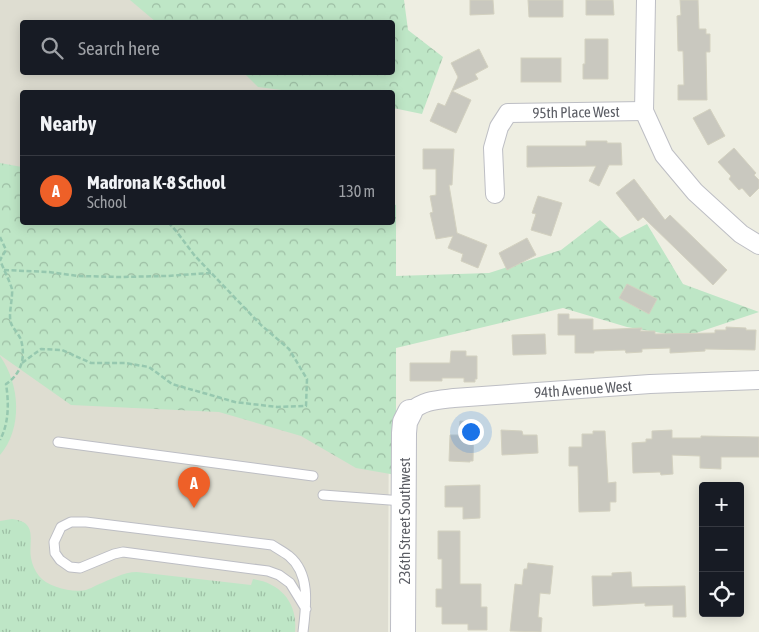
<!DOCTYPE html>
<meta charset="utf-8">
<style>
body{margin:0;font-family:"Asap Condensed",sans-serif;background:#20242c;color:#f1f3f6}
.controls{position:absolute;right:15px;bottom:15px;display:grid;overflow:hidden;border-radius:5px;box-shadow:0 2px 12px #0003}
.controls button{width:45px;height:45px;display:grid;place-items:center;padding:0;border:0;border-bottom:1px solid #363941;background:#171b24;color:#f1f3f6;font:25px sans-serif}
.you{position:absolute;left:470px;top:431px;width:18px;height:18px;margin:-12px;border:4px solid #fff;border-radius:50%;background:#1a73e8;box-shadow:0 0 0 8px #1a73e833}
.badge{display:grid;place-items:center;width:32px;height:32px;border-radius:50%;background:#ee6028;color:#fff;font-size:16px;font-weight:700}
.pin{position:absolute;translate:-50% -41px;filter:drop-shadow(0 1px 2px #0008)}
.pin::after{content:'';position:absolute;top:26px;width:18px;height:15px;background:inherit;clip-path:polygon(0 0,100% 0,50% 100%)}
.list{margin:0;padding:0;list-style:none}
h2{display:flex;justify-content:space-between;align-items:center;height:65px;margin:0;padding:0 20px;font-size:21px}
h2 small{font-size:16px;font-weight:400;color:#9ea1a6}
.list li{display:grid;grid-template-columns:32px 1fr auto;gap:15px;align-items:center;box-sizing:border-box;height:70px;padding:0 20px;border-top:1px solid #363941}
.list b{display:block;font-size:19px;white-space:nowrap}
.list p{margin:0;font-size:16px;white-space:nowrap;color:#9ea1a6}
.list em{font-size:16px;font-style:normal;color:#9ea1a6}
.icon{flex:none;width:28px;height:28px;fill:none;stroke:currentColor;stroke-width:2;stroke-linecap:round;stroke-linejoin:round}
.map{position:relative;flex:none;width:759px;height:632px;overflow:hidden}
.search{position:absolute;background:#171b24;box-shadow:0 2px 12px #0003;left:20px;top:20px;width:375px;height:55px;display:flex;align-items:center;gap:12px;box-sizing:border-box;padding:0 18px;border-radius:5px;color:#9ea1a6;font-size:19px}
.panel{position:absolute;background:#171b24;box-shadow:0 2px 12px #0003;left:20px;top:90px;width:375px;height:135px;border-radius:5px}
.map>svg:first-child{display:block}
</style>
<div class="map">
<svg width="759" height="632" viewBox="0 0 759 632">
<defs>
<pattern id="grass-tufts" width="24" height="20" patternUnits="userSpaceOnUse" patternTransform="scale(1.25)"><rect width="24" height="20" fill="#bee6c6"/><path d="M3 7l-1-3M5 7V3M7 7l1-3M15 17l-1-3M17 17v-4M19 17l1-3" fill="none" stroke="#9dbea4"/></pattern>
<pattern id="forest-crowns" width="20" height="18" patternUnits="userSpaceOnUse" patternTransform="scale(1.25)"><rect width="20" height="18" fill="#bee6c6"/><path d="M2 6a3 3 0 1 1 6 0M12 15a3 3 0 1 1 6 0" fill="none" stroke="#9dbea4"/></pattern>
</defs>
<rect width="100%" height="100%" fill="#eeeee2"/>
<polygon fill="#deddd1" points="0,0 390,0 390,22 22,22 22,72 390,73 390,92 22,92 22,222 389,384 388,632 0,632"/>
<path fill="url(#grass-tufts)" d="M 12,519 C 39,522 28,541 31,558 C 32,564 35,571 39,576 C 48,587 72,593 86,590 C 89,589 93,587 97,585 C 110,580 123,572 137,572 L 251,585 L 253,579 C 281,583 298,603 295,632 L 0,632 L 0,521 Z"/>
<g fill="url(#forest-crowns)">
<polygon points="130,0 404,0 408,30 443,57 422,114 393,108 392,92 297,92 258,87 244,73 392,72 392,22 156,22"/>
<polygon points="0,163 22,167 22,222 392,222 393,204 396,205 396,276 489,273 561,250 600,220 620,238 647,224 683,284 759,312 684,337 627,327 563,308 396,348 396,475 356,468 301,436 219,412 71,405 0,355"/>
</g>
<path fill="#bee6c6" d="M 0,356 C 20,384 23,428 0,455 Z"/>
<g fill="#c9c8bf" stroke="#d3d1c0">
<polygon points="470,0 493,0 494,14 470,15"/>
<polygon points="528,0 563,0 563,17 529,17"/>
<polygon points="586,0 613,0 614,15 586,15"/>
<polygon points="680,0 698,0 699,29 706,29 706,34 710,34 710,52 706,52 707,100 678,100 678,85 684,85 683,51 678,51 677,16 681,15"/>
<polygon points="585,39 608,39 608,79 583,79 583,64 585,64"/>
<polygon points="479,49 488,67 475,74 478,79 452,91 471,100 456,133 430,121 438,103 445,106 458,77 451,63"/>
<rect x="521" y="58" width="40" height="24"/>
<polygon points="710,109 725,136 708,145 693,118"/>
<polygon points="586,141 607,141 607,143 621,143 622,165 609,165 599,186 589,181 596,166 527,167 527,146 586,146"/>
<polygon points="734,148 756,173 754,175 759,180 759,188 750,197 742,188 739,190 729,179 731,176 718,162"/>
<polygon points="423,149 454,149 452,185 449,185 457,233 487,245 478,268 461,261 463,254 448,248 453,236 436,239 430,213 433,212 430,196 436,195 436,169 423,169"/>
<polygon points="634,179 665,220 670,215 727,270 713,285 643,217 638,221 616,193"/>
<polygon points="538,196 562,203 551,236 531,230 536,214 532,213"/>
<polygon points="527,238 536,255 507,270 499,253"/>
<polygon points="627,284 657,299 649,314 619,298"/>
<polygon points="558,314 569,314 569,319 593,319 593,330 642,328 640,331 655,331 655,334 715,333 715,330 726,330 726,327 746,328 746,330 756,330 755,350 705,349 705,351 670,353 670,348 642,349 642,352 626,353 625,350 594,351 594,353 575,353 575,335 558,335"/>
<polygon points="545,334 546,354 513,355 512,335"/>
<polygon points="451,351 466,351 466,356 477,356 477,379 475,379 475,382 464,382 464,378 442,378 442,381 410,381 410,363 450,363"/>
<polygon points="460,421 474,422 473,461 470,461 470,462 449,461 450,435 459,435"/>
<polygon points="501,430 522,431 523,435 537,435 538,453 502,455"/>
<polygon points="672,430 672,438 701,438 701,436 759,437 759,457 721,457 721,469 700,468 700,456 672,455 673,474 661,475 660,472 633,473 632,443 646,442 646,439 652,439 652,431"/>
<polygon points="593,431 605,431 608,483 616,482 616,502 610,502 610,511 579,512 578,466 569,466 569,447 582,447 582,434 593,434"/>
<polygon points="480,485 480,518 463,519 463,507 445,507 445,486"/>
<polygon points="438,531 460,531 460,584 481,584 481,607 487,607 487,630 468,630 468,624 442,624 442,607 436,607 436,589 442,589 442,559 438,559"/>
<polygon points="528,563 553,566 550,594 540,593 538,617 542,618 541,632 510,631 515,584 522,585 524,569 527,569"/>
<polygon points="631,572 632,587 685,586 686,617 673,617 673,605 645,606 645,603 593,606 592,576 612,576 612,573"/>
</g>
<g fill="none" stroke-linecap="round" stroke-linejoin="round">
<defs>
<g id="lane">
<polyline points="58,442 313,476"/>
<polyline points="323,495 403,501"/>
<path d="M 303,632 C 306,607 311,574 289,556 C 284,552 278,549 272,545 L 86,522 L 71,522 L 61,527 L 54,542 L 55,553 L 60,560 L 70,567 L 80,568 L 114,554 L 123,552 L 268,571 L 279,575 L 290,583 L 306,609"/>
</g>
<g id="street">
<polyline points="646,0 644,111 664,155 695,192 741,234 759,245"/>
<polyline points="495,194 493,148 499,127 508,113 644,111"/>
<path d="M 410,412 C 424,400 436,400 454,398 L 650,384 L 759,380"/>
</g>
<polyline id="secondary" points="403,632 404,433 405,422 410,412"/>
</defs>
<use href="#lane" stroke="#bdbec4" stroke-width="11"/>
<use href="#street" stroke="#bdbec4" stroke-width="20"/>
<use href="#secondary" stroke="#bdbec6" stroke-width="26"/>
<g stroke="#96c8af" stroke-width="2.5" stroke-dasharray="5 2.5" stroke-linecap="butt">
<path d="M 0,237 L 6,250 L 0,260 C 3,268 10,282 12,289 C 13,298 8,315 11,323 C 13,329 19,334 21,340 C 26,358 21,374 6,384 C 9,403 9,423 0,440"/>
<polyline points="4,270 49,272 78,276 120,277 167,276 211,273"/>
<polyline points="22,363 41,349 62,350 91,363 125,363 149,367 172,384 235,402 277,407 306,406 307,379 289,349 261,325 195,256 177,232 168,222"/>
</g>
<use href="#lane" stroke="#fff" stroke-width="9"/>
<use href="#street" stroke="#fff" stroke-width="18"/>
<use href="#secondary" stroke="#fff" stroke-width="24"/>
</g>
<g text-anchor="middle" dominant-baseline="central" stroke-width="4" stroke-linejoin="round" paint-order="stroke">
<g font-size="15" fill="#5b5d64" stroke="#fff">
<text transform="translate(576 112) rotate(-1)">95th Place West</text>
<text transform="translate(583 389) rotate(-4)">94th Avenue West</text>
<text transform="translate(404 521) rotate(-90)">236th Street Southwest</text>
</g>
</g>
</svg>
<div class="controls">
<button>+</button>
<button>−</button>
<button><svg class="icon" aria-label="locate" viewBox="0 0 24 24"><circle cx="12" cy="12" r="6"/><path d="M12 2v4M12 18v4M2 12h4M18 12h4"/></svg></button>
</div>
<div class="you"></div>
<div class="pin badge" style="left:194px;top:508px">A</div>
<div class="search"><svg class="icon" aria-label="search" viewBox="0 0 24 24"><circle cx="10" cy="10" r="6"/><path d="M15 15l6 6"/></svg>Search here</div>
<section class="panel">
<h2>Nearby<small></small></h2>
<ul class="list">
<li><span class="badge">A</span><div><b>Madrona K-8 School</b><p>School</p></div><em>130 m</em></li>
</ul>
</section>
</div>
